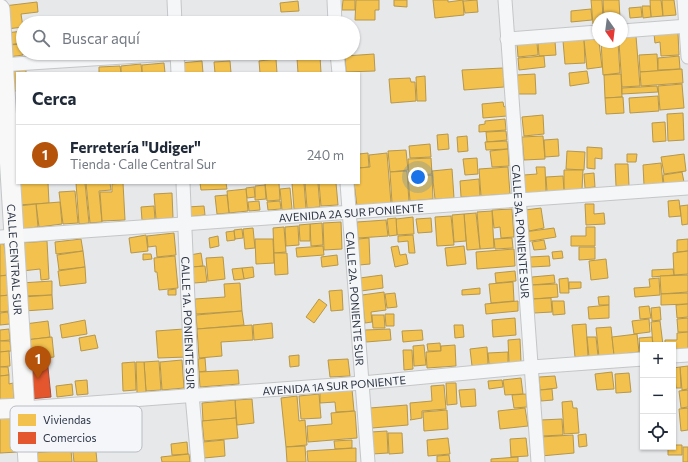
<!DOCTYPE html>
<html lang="es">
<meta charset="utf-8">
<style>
body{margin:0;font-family:Commissioner,sans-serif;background:#f6f6f7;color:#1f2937}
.controls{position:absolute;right:12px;bottom:12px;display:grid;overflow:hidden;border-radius:0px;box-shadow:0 1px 3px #0004}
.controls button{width:36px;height:36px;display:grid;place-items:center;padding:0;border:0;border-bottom:1px solid #e0e1e3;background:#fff;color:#1f2937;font:20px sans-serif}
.compass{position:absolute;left:592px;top:12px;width:36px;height:36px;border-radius:50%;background:#fff;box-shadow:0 1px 3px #0004;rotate:166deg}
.you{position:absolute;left:418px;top:177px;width:14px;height:14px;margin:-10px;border:3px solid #fff;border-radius:50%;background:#1a73e8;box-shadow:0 0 0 6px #1a73e833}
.badge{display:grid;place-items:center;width:26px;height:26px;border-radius:50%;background:#b45309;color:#fff;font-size:13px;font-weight:700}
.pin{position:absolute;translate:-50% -33px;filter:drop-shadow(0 1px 2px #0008)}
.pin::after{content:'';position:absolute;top:21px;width:14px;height:12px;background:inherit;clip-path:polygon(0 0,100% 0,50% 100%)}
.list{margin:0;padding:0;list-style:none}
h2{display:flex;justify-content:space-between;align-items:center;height:52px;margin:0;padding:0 16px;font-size:17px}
h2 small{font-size:13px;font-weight:400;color:#747a83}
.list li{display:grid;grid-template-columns:26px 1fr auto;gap:12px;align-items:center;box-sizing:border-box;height:60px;padding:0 16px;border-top:1px solid #e0e1e3}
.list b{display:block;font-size:15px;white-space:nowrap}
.list p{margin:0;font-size:13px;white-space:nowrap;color:#747a83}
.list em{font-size:13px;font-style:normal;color:#747a83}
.icon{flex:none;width:22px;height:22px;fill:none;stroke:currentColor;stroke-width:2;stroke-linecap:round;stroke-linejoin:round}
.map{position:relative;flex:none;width:688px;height:462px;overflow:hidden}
.search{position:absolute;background:#fff;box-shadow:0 1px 3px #0004;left:16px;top:16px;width:344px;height:44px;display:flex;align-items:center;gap:10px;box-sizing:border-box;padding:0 14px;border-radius:22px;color:#747a83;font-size:15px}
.panel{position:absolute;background:#fff;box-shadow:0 1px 3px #0004;left:16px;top:72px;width:344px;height:112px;border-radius:0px}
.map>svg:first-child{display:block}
</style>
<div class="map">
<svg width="688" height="462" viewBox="0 0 688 462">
<rect width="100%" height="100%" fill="#e6e8ea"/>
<g fill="#f2c14e" stroke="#b6974b">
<polygon points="343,0 355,0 355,10 342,10"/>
<polygon points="356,0 379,0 379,10 375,10 375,20 355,20"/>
<polygon points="394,0 407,0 407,7 394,6"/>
<polygon points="433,0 448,0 448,2 463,0 464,15 435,18"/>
<polygon points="477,0 478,12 465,13 463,1"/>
<polygon points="591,0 602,0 603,18 598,18 598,24 593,24"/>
<polygon points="603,0 619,0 620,18 604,18"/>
<polygon points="650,0 661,0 663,16 651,17"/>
<polygon points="662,0 674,0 676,15 663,16"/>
<polygon points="298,1 299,11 281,12 280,3"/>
<polygon points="37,2 38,12 21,14 23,27 7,29 4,6"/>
<polygon points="642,6 650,6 651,17 643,18"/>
<polygon points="641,7 642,17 630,18 629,8"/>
<polygon points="591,9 592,20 571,22 571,11"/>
<polygon points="23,31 23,43 7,45 6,33"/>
<polygon points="678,33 679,55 661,56 660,42 655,43 654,34"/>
<polygon points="636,36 640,86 622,87 619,42 622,42 622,37"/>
<polygon points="584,39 585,63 565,64 563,41"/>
<polygon points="598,39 598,42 599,42 602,67 587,69 584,40"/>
<polygon points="555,41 556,55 539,56 538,43"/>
<polygon points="601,42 618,42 620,73 603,75"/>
<polygon points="537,43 538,55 518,57 517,44"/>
<polygon points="22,44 23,55 9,57 8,45"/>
<polygon points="374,54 375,71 346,72 345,56"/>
<polygon points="657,54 658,71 640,72 639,55"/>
<polygon points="320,56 321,73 298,73 297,58"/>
<polygon points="544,56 545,67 519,70 518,58"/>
<polygon points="679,56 680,69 658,70 658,58"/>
<polygon points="276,59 277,73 260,73 259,61"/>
<polygon points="202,61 203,73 182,73 181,63"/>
<polygon points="230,61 231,73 215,73 214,62"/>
<polygon points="164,63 165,73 142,73 142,65"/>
<polygon points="141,64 142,73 121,73 121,66"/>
<polygon points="120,66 121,73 99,73 99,67"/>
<polygon points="503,68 504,87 464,90 462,70"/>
<polygon points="682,69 683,83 641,86 640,72"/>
<polygon points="26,70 26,73 17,73 17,91 10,91 8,72"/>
<polygon points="587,71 589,83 570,86 569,73"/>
<polygon points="535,74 536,94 518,94 517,75"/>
<polygon points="621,74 622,97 605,98 604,75"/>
<polygon points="425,76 426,101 417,101 416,77"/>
<polygon points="410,78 411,82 415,82 416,101 391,103 389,79"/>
<polygon points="682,84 684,108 660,110 658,86"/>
<polygon points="657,86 658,92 622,94 622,88"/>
<polygon points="658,96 659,111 630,113 629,98"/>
<polygon points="623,97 624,113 606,114 605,98"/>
<polygon points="503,102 504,107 506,106 507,116 483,118 482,104"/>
<polygon points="683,113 684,140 668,141 667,114"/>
<polygon points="543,115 544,134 524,136 522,117"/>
<polygon points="505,119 506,130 479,132 479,125 485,124 485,121"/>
<polygon points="665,122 666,141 653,142 652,123"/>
<polygon points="506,131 507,140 487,142 486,132"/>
<polygon points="448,134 449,149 438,150 437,135"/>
<polygon points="467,136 468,151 458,152 457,137"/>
<polygon points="543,136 545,159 524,160 522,137"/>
<polygon points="558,139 559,156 545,157 544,140"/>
<polygon points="507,141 508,149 486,150 485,142"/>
<polygon points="430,144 431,157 410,158 409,146"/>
<polygon points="587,147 602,148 602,159 595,158 595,169 587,168"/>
<polygon points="508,149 509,166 492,167 490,151"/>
<polygon points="406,150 408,170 390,172 388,151"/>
<polygon points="567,151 585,152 584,170 566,169"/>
<polygon points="368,153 369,167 359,168 359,154"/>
<polygon points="387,153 391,203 357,206 354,183 359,183 359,168 370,167 369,155"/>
<polygon points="627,154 637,154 636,162 627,162"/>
<polygon points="684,154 686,171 664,174 661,157"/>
<polygon points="431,158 432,174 409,176 408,159"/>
<polygon points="477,158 478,174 465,175 463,159"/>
<polygon points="661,163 663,184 644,185 643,165"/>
<polygon points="615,164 628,164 629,186 616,186"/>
<polygon points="508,167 510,194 481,196 479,169"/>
<polygon points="536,167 545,167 546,192 525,193 524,175 537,174"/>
<polygon points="452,169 454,198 435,199 432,171"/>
<polygon points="564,170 583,170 582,190 564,190"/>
<polygon points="407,171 409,202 392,203 390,172"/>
<polygon points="682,172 684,182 664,185 663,175"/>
<polygon points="594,173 595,187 585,188 584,174"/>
<polygon points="432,175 433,199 410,201 408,177"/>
<polygon points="563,176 564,191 547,192 546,177"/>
<polygon points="479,179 480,196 461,197 460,181"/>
<polygon points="17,183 48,183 49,203 18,205"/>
<polygon points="76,183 85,183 89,223 79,224"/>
<polygon points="86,183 110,183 111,190 99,191 102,222 90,223"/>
<polygon points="123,183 125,220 102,221 100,192 112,192 112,184"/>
<polygon points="200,183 226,183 227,189 201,190"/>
<polygon points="265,183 279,183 280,200 267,201"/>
<polygon points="292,183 304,183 306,209 294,209"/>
<polygon points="305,183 318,183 320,207 307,208"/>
<polygon points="319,183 336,183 338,205 321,206"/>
<polygon points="265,185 266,199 255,200 255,186"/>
<polygon points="254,187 255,197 247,198 246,188"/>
<polygon points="290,188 292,209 282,210 280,189"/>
<polygon points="246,189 248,211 229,213 227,191"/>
<polygon points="75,191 78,223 63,224 59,192"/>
<polygon points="172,193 173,218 156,219 154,194"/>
<polygon points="227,195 229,213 217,214 215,196"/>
<polygon points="679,200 681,216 669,217 668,201"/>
<polygon points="259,201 260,210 249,211 248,202"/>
<polygon points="280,201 281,209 268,210 267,202"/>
<polygon points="60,202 62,224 39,227 36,204"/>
<polygon points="36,204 38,227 21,229 18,206"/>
<polygon points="585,204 594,204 594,214 604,213 605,224 586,225"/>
<polygon points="688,205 688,224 682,225 680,206"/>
<polygon points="154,206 155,219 142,220 141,207"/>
<polygon points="204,206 205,215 188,217 187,207"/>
<polygon points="541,208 544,228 529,231 525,210"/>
<polygon points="512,209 514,237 501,238 500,227 494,228 492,210"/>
<polygon points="492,211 494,248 480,249 477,212"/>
<polygon points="476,213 480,249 467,250 464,214"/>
<polygon points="464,214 466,241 454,242 452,215"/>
<polygon points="451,216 454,245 437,246 435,217"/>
<polygon points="413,217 414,234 397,235 396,219"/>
<polygon points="396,218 397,235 389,236 387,219"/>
<polygon points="431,218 432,232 418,233 416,219"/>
<polygon points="386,220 388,236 358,238 357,222"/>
<polygon points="341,222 342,249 324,250 323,223"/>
<polygon points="322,223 323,245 311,246 310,224"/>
<polygon points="310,224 310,241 300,241 299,225"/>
<polygon points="298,226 299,245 286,246 285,227"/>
<polygon points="284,227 286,252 274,253 273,228"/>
<polygon points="586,227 595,227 595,246 571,246 571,236 586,236"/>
<polygon points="253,228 255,248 245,249 243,229"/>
<polygon points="554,228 556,237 525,242 524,232"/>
<polygon points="242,229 243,238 235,239 234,230"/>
<polygon points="234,231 235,240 227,241 226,232"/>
<polygon points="174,233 176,255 157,257 156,246 148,247 147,236"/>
<polygon points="146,235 148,251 131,253 129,238"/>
<polygon points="413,235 415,253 409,253 408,241 398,242 398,236"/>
<polygon points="218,236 219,246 210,248 209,238"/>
<polygon points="369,238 370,264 359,265 358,239"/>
<polygon points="512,238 513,248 495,249 494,239"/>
<polygon points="81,239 83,251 56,254 55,242"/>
<polygon points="255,239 273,239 274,263 256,264"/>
<polygon points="688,239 688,251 677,252 677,240"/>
<polygon points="544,240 546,249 534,250 532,242"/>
<polygon points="47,241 49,279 41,280 40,269 22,271 20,243"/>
<polygon points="0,244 4,244 8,275 0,276"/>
<polygon points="323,246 324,255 297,257 296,248"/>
<polygon points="398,246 400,255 406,254 408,264 395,267 391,247"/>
<polygon points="464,246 466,264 447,266 445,248"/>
<polygon points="579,247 595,247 595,259 579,260"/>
<polygon points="514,249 515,266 477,269 476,252"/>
<polygon points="83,251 85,267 59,270 57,255"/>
<polygon points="562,251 563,258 553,259 552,252"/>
<polygon points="688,251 688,274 674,275 673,253"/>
<polygon points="201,253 203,266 192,267 190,255"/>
<polygon points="274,253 287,253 288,274 275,275"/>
<polygon points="143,254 151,254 152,259 143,260"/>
<polygon points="337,255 338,265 322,267 321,257"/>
<polygon points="175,256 178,288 159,290 157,272 155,272 154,258"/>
<polygon points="549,256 550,266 531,267 530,257"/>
<polygon points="223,257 225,279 208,281 206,258"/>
<polygon points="606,259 608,278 591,280 589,261"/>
<polygon points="205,266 207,282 194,283 192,267"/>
<polygon points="85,267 86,283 60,286 58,271"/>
<polygon points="253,267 254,277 244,279 242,268"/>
<polygon points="242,268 244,279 234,280 232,269"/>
<polygon points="673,269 674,275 652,277 652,270"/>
<polygon points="515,271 516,281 496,283 495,273"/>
<polygon points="8,275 10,295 0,296 0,276"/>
<polygon points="382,275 383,288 361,291 360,278"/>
<polygon points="554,275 555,283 532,285 532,277"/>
<polygon points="688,275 688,292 661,294 660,276"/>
<polygon points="568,278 569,293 560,293 559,279"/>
<polygon points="659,278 660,295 635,297 634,288 650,287 649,279"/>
<polygon points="52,281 52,295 22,296 21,283"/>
<polygon points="513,282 514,301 491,303 489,284"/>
<polygon points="569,282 581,282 581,288 569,289"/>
<polygon points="240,283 242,311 196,314 195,299 225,297 224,284"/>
<polygon points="557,284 558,297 533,299 532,285"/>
<polygon points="480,288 480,294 462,295 462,290"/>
<polygon points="176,289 176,295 168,295 168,290"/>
<polygon points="342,290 343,310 331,311 329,291"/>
<polygon points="384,292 386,310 371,312 372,322 365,323 362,295"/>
<polygon points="395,293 397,307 387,308 385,294"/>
<polygon points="688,293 688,304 661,305 661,294"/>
<polygon points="9,295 10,311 0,312 0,296"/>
<polygon points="52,295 53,309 24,311 23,297"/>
<polygon points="609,296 609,305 599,305 598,297"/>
<polygon points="551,298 552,312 534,313 533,299"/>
<polygon points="319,299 327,305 314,323 306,317"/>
<polygon points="518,301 518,311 486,314 485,304"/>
<polygon points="552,301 564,301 565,314 553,315"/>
<polygon points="688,304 688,317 677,318 676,305"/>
<polygon points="609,305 609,318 589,319 588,307"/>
<polygon points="649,306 651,318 640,319 639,307"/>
<polygon points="660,307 661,320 652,321 651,308"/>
<polygon points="242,311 244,325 197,329 196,315"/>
<polygon points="8,312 10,324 0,325 0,313"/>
<polygon points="385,314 394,314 394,326 386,326"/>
<polygon points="372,315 384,315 385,328 373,328"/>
<polygon points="515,318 516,335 493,337 492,320"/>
<polygon points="688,318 688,332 678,332 677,319"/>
<polygon points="649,319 650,332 634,334 632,321"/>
<polygon points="85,320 87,334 62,338 60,325"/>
<polygon points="48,321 50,337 27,340 25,324"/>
<polygon points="660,321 663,345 653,345 651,322"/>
<polygon points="272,323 273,338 254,340 253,325"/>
<polygon points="586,324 588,356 575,357 572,325"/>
<polygon points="252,325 253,340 221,342 222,356 199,358 197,329"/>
<polygon points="454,325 463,325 464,337 455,338"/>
<polygon points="611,327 614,355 599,357 596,328"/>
<polygon points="9,329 10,340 0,341 0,330"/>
<polygon points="184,329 187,357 158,358 156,331"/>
<polygon points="390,329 391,340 366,342 365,330"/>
<polygon points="422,330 423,340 403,342 402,331"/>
<polygon points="688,332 688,350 673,351 673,345 665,345 665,340 677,340 677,333"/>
<polygon points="637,334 639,352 614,355 612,337"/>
<polygon points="95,335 98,348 81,351 79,338"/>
<polygon points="52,337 54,357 27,360 25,340"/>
<polygon points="587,337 596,337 598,356 589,357"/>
<polygon points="652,337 653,345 643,345 643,352 640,353 639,338"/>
<polygon points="520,339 521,362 509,363 508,340"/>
<polygon points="0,341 10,341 11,351 0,352"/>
<polygon points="440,343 441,351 428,351 427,344"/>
<polygon points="424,345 426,365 414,366 413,346"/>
<polygon points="455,345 456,366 427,368 426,352 441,351 441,346"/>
<polygon points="487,347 488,364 472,366 470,349"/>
<polygon points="403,350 412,350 413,369 404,370"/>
<polygon points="9,351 10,366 0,367 0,352"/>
<polygon points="508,352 508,363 489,364 488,353"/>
<polygon points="299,355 299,366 290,367 289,356"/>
<polygon points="205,358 206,371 199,372 198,359"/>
<polygon points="348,359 350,376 330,377 328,360"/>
<polygon points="182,360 184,388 162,390 160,362"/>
<polygon points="159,361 161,390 146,391 144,362"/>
<polygon points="135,362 136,390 123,391 122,363"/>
<polygon points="136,362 144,362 146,392 137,393"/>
<polygon points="688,366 688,389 682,390 680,367"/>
<polygon points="0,367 8,367 9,375 0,376"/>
<polygon points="680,367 681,388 676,388 675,377 673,377 673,368"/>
<polygon points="238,370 239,384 200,387 199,372"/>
<polygon points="612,372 614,389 597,390 595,374"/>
<polygon points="629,373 631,392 616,393 615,374"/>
<polygon points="9,375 9,384 13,383 14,401 0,402 0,376"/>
<polygon points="555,376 557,388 540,390 539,377"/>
<polygon points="521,378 523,394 505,395 503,380"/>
<polygon points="87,380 88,394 77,395 75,381"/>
<polygon points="502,380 503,387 489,389 488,381"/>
<polygon points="446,383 456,383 457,404 447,405"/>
<polygon points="72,384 73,395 57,397 56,386"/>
<polygon points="444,385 446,409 422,411 422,418 410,420 411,419 410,403 432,401 431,386"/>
<polygon points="352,389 354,411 336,412 335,402 320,403 320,392"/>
<polygon points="475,389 476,406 461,407 459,390"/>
<polygon points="552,389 553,400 541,401 540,390"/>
<polygon points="688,390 688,407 681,408 679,391"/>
<polygon points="319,394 321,418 301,419 299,396"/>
<polygon points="526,394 527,407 514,408 512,395"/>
<polygon points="297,396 299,421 305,420 307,445 286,447 281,398"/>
<polygon points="252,399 254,423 237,425 235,400"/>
<polygon points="235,400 236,418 203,421 202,403"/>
<polygon points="572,401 573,408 577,408 579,433 564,434 562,402"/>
<polygon points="407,405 408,425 372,428 370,408"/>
<polygon points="525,408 528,426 500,429 498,411"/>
<polygon points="688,408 688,430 681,431 679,409"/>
<polygon points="447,410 448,429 424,431 423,412"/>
<polygon points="355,411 357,438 308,442 307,426 332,424 331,413"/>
<polygon points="15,416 18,452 0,453 0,417"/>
<polygon points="236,418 238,438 204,441 202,421"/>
<polygon points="562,419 563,435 542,436 541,420"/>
<polygon points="63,423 65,438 67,437 68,449 35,453 32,426"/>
<polygon points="387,431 388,453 372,454 371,432"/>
<polygon points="388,433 402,433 403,453 389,454"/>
<polygon points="586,434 587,446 579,447 578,435"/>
<polygon points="573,435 574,453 541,456 540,437"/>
<polygon points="448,438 450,454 428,456 427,440"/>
<polygon points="526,438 528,456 511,457 510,439"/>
<polygon points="224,440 225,456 204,458 203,442"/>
<polygon points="352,440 352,448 335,449 334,441"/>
<polygon points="95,441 97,462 74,462 72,444"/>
<polygon points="187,442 188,454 172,455 171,444"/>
<polygon points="673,445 682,445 682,455 668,455 668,447 673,447"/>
<polygon points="305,446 306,462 287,462 286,447"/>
<rect x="683" y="447" width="5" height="15"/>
<polygon points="356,448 356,462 308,462 307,451"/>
<polygon points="71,450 72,462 34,462 33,453"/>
<polygon points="189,454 190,462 162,462 161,457"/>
<polygon points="449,455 450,462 437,462 437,456"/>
<polygon points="518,457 518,462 491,462 491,459"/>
</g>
<polygon fill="#e4572e" stroke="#ac4c35" points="47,358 51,397 30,399 25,361"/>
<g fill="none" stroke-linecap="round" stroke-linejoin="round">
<defs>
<g id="street">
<polyline points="174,0 175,23"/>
<polyline points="334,0 335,23"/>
<path id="s1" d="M 505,0 L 538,462"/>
<polyline points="684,0 688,57"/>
<polyline points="622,31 688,26"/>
<polyline points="507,39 598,32"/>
<polyline points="177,53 178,73"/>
<polyline points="337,53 339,73"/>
<polyline points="0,65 185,53"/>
<path id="s2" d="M 183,183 L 192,395 L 198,462"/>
<path id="s3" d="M 347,183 L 368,462"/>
<path id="s4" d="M 0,237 L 688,188"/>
<polyline points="673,356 688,355"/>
<path id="s5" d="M 24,408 L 362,383 L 532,367 L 643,359"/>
</g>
<g id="secondary">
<path id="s6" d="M 0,9 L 28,462"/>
<polyline points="0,409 24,408"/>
</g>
</defs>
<use href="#street" stroke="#c4c6c8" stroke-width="15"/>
<use href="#secondary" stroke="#c4c6c8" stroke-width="21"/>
<use href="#street" stroke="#f5f6f7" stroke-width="13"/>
<use href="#secondary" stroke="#f8f8f8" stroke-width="19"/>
</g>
<g text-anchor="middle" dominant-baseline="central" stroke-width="4" stroke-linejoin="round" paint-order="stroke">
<g font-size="11" fill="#2b3445" stroke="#f4f6f9">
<text stroke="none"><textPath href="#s4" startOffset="352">AVENIDA 2A SUR PONIENTE</textPath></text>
<text stroke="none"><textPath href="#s1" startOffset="232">CALLE 3A. PONIENTE SUR</textPath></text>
<text stroke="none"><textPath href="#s6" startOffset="251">CALLE CENTRAL SUR</textPath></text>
<text stroke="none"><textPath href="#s3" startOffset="116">CALLE 2A. PONIENTE SUR</textPath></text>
<text stroke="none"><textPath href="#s2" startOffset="140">CALLE 1A. PONIENTE SUR</textPath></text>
<text stroke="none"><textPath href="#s5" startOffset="311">AVENIDA 1A SUR PONIENTE</textPath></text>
</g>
</g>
<rect x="10" y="406" width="132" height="46" rx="6" fill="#f4f6f9" stroke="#b8bcc3" stroke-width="1"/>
<rect x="18" y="414" width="18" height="12" fill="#f2c14e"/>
<rect x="18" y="432" width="18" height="12" fill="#e4572e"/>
<g font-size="11" fill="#2b3445">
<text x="43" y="424">Viviendas</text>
<text x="43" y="442">Comercios</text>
</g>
</svg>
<div class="controls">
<button>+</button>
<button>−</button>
<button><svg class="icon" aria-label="locate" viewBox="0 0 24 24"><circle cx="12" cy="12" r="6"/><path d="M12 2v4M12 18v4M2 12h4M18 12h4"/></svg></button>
</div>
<svg class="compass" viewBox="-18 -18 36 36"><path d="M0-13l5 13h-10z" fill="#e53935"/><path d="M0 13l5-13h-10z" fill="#747a83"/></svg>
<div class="you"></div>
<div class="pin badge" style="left:38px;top:379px">1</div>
<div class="search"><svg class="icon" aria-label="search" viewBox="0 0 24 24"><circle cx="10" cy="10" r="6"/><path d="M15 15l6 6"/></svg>Buscar aquí</div>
<section class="panel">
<h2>Cerca<small></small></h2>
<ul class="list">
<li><span class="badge">1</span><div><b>Ferretería &quot;Udiger&quot;</b><p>Tienda · Calle Central Sur</p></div><em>240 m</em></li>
</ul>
</section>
</div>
